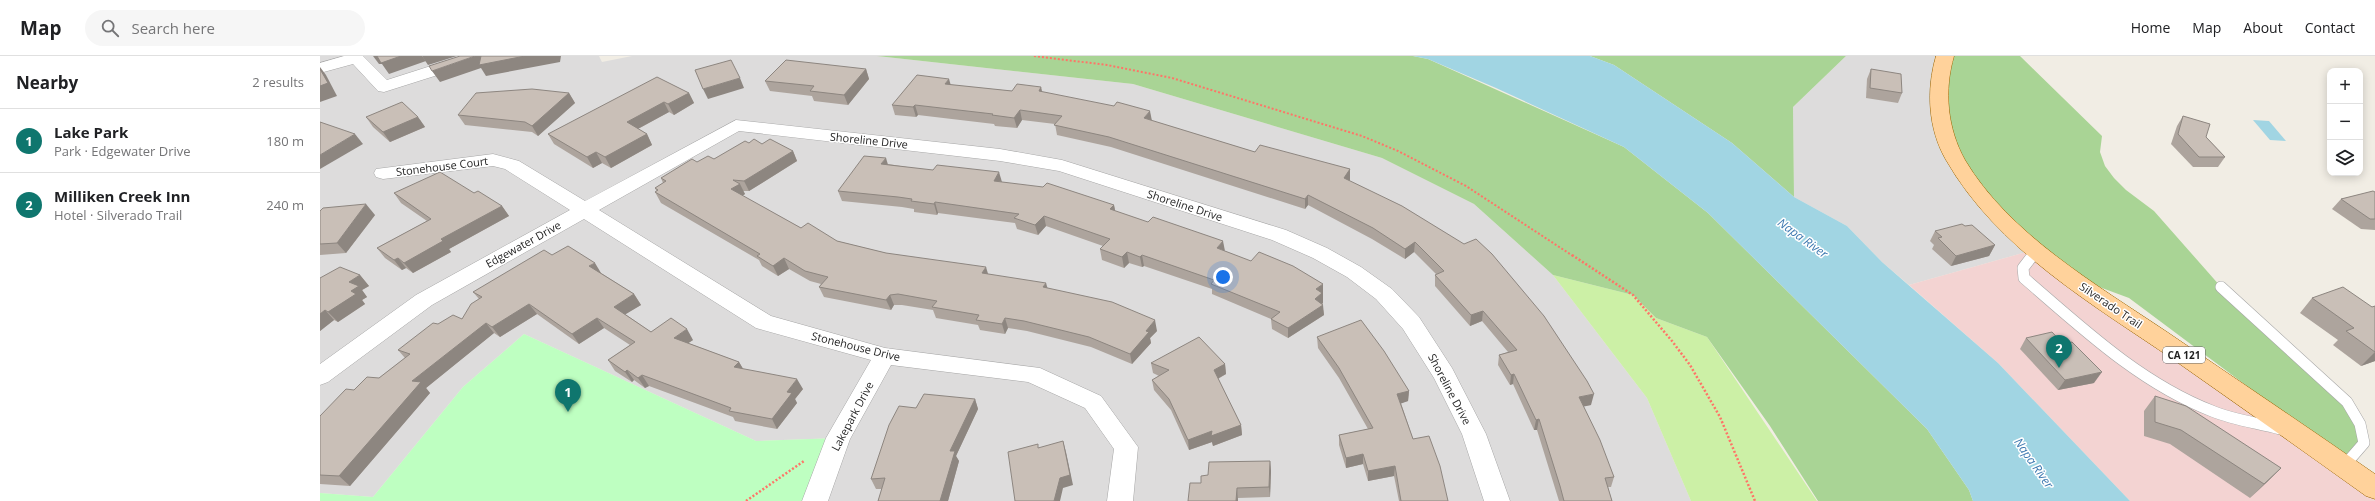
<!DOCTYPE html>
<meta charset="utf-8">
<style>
body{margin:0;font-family:"Open Sans",sans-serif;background:#f6f6f6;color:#202124}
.controls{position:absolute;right:12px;top:12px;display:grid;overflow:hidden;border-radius:8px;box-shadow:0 2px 10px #0003}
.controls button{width:36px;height:36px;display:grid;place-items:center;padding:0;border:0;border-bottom:1px solid #e0e0e0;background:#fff;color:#202124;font:20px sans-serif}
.you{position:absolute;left:903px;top:221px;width:14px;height:14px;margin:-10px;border:3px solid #fff;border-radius:50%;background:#1a73e8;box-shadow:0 0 0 6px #1a73e833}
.badge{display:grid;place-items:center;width:26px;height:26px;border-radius:50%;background:#0f766e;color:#fff;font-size:13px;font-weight:700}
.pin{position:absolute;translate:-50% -33px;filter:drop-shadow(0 1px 2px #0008)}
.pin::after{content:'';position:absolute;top:21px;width:14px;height:12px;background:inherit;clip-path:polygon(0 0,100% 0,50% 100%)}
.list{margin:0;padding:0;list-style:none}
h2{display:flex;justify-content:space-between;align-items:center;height:52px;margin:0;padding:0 16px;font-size:17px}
h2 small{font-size:13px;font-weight:400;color:#757577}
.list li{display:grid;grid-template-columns:26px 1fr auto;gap:12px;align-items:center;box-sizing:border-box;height:64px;padding:0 16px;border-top:1px solid #e0e0e0}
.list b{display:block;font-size:15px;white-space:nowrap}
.list p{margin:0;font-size:13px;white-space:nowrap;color:#757577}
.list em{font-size:13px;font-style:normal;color:#757577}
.icon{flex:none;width:22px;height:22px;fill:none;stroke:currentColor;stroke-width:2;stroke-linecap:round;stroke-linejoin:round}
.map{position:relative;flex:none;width:2055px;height:445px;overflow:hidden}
header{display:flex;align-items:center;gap:24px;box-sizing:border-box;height:56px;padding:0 20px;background:#fff;border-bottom:1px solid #e0e0e0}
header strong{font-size:19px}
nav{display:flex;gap:22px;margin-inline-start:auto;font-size:14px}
.search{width:280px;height:36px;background:#f6f6f6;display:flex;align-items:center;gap:10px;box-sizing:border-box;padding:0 14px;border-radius:22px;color:#757577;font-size:15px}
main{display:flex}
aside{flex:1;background:#fff}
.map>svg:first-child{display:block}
</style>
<header>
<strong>Map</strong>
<div class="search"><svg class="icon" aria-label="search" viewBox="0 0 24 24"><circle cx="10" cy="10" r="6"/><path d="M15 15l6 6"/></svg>Search here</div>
<nav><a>Home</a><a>Map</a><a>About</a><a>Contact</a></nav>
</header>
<main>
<aside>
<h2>Nearby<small>2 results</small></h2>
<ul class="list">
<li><span class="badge">1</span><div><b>Lake Park</b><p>Park · Edgewater Drive</p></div><em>180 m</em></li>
<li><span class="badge">2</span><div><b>Milliken Creek Inn</b><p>Hotel · Silverado Trail</p></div><em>240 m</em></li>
</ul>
</aside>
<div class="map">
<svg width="2055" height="445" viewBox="0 0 2055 445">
<rect width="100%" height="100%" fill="#f1ede4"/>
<g fill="#dddcdc">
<polygon points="0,0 279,0 282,6 312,0 557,0 813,28 1062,102 1154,148 1233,219 1327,342 1371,445 495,445 518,382 436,385 204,278 143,331 53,441 0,437"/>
<polygon points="1526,0 1618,0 1717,193 1589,229 1562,206 1527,170 1474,141 1473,51"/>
</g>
<polygon fill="#f3d3d2" points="1717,193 2055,432 2055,445 1810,445 1678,307 1589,229"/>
<polygon fill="#ccf0a6" points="1233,219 1313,239 1336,262 1387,281 1497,445 1371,445 1327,342"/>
<g fill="#a9d495">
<polygon points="557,0 1093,0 1108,3 1304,91 1388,157 1607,373 1649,434 1653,445 1498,445 1450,370 1387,281 1336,262 1313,239 1233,219 1154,148 1062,102 813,28"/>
<polygon points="1270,0 1526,0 1473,51 1474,141 1412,87 1294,9"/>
<polygon points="1619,0 1700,0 1782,80 1780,96 1785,110 1794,122 1806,134 1834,155 1901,231 1995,314 2043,372 2034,410 1809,242 1747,219 1717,193 1636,104"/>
</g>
<polygon fill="#beffc1" points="204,278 436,385 518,382 496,445 0,445 0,437 53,441 143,331"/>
<g fill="#a1d5e3">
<polygon points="1093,0 1270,0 1294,9 1412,87 1474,141 1527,170 1562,206 1678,307 1810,445 1653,445 1649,434 1607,373 1388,157 1304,91 1176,32 1108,3"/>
<polygon points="1933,64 1949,65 1966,85 1950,84"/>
</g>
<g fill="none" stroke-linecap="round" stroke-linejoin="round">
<defs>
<polyline id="service-far1" points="1712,200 1717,193"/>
<g id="service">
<path d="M 1713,199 L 1703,212 L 1704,222 C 1762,272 1820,327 1892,355 C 1914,364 1938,367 1960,373"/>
<polyline points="1901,231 2027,346 2040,368 2044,387 2024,410"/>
</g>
<g id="minor">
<polygon points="24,0 43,0 67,24 142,0 167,0 165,4 64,36 58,35 33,8 0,17 0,7"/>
<polygon points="416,64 680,93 742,104 966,174 1007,192 1041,211 1072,233 1099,261 1132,312 1166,378 1190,445 1164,445 1142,378 1114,322 1083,273 1056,243 1027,221 993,202 952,184 739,115 680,105 419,75 279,154 451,260 565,292 720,312 781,340 818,391 813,445 787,445 794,393 765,352 708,326 571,309 530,383 508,445 482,445 506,382 551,304 436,272 264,163 112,249 8,326 0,329 0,308 96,239 250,154 185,113 173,110 63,123 56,121 54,117 56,113 173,98 199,105 265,145"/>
</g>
<path id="primary" d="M 1616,0 L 1634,0 C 1624,34 1627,72 1645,104 C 1689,178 1777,229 1847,276 C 1916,323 1986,370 2055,418 L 2055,443 L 2046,440 C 1982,394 1918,349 1854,304 C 1772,248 1677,193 1626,104 C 1608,73 1606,34 1616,0 Z"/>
</defs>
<use href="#service-far1" stroke="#a6a6a6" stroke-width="10"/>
<use href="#service" stroke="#a6a6a6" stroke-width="12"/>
<use href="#minor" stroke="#a6a6a6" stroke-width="1"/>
<use href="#primary" stroke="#9a6400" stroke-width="1"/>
<polyline stroke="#ff7467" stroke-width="2" stroke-dasharray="2 2" stroke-linecap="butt" points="714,0 787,9 852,22 1042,80 1078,95 1146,130 1253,200"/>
<g stroke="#ff7467" stroke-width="2.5" stroke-dasharray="2 2" stroke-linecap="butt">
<polyline points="1252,199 1313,239 1352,285 1370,309 1400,361 1435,445"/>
<polyline points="426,445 484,405"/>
</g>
<use href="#service-far1" stroke="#fff" stroke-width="9"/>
<use href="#service" stroke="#fff" stroke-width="11"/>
<use href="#minor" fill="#fff" fill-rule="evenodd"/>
<use href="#primary" fill="#ffd29b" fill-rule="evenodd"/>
</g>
<g fill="#ada49d">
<polygon points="546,13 549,23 528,49 494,45 492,40 450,35 445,25"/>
<polygon points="1551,13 1582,37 1578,47 1546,42 1547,23"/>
<polygon points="631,29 692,35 721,31 722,36 832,65 935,96 1030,113 1030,124 1029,125 1271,349 1263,350 1294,421 1291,431 1288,431 1292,445 1239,445 1217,374 1214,374 1193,328 1190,329 1178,309 1179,299 1188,296 1162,265 1150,270 1115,230 1115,219 1117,219 1094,196 1085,203 1052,183 988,149 985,153 791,91 737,79 735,68 702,64 697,72 675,70 674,68 598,59 596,61 575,59 572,49"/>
<polygon points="249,37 255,47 218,80 212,76 145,69 138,59"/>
<polygon points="369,37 374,47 354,59 349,56 318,73 327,78 332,89 291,112 282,107 273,112 234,88 228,78"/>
<polygon points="1863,60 1886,81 1905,101 1898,111 1873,111 1851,88 1857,70"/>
<polygon points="46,61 98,61 105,71 70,86 53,71"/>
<polygon points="429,87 442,88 473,95 477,105 429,135 423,135 425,138 422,140 481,172 517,185 566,197 668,218 727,232 837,275 830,282 831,287 812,308 771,291 707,275 688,272 685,278 660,274 658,269 616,262 613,254 582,249 574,249 571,254 504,241 499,231 501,228 490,225 469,213 458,220 442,210 439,204 341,147 335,136 337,136 335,132 343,127 341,122 377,106 394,103"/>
<polygon points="568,108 682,126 794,149 795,155 905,195 1003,238 1003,247 1002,248 1004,259 968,282 952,273 951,263 892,238 892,233 824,210 822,211 809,207 804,212 782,204 780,193 783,190 726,170 718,179 697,173 695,167 618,157 617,159 594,156 594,153 582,151 522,145 518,135"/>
<polygon points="2055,136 2055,174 2041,173 2012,153 2021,143"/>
<polygon points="74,137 154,137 182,150 189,160 129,193 131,196 93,217 86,212 82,214 65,202 57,192 107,165 81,147"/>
<polygon points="0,155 55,159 26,197 0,199"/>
<polygon points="1645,170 1675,189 1669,200 1631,210 1612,193 1614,189 1610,185 1615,175"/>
<polygon points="232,199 281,217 314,238 321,249 305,258 331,276 373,284 368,287 419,306 423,313 483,333 475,343 477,347 457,373 415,365 413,361 329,330 325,332 314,324 312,326 295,315 288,304 310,289 284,272 259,288 217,258 180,281 174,277 106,332 110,337 30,430 0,428 0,360 34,334 59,322 85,302 78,294 118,268 142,263 159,243 153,236"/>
<polygon points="40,219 49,230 42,234 47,241 42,244 45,248 18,266 14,264 0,275 0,222"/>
<polygon points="1992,242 2052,251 2055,250 2055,305 2041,310 2013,289 2018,284 1980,257"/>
<polygon points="997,281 1089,335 1088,345 1081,347 1093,383 1128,445 1079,445 1074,420 1048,425 1043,408 1026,412 1019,389 1019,379 1048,373 1019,322 998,292"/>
<polygon points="1706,282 1743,288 1774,327 1738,334 1700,293"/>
<polygon points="831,307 905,308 906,318 898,323 921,369 922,379 893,390 892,386 869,394 851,354 834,334 832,324 839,320 833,317"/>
<polygon points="1835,340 1961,412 1947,426 1930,442 1850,388 1824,380 1824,355"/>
<polygon points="655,343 658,353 636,400 639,405 628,445 558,445 562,433 556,433 551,423 596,352"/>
<polygon points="950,405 951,415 950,441 918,442 918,445 868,445 881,427 888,419"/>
</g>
<g fill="#8d8680">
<polygon points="53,0 102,0 106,5 69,18 62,8 59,8"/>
<polygon points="102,0 137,0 108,9"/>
<polygon points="155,0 241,0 240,6 166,20 161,12 120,26 112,15"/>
<polygon points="0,11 6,19 17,40 0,46"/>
<polygon points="546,13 549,23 528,49 524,39"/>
<polygon points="420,22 424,32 388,43 383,33"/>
<polygon points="629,23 632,33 625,28"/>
<polygon points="721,31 723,41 719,35"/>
<polygon points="249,37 255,47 218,80 212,70"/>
<polygon points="369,37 374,47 354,59 348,48"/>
<polygon points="344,46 349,56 312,76 307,66"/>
<polygon points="595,49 598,59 596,61 593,51"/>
<polygon points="700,54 702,64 697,72 694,62"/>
<polygon points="830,55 832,65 824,62"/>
<polygon points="98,61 105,71 70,86 63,76"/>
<polygon points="35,78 43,88 0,113 0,99"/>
<polygon points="327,78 332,89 291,112 285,101"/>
<polygon points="473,95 477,105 429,135 424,125"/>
<polygon points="276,96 282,107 273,112 267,101"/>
<polygon points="566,102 569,112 561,108"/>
<polygon points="1030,113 1030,124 1024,132 1024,122"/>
<polygon points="679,116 682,126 674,125"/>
<polygon points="420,128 425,138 416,144 411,133"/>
<polygon points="988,139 988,149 985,153 985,143"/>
<polygon points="615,146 618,157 617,159 614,148"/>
<polygon points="46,148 55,159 26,197 17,187"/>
<polygon points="794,149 796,159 790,153"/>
<polygon points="182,150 189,160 129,193 131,196 93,217 84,207 121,183"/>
<polygon points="724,160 726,170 718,179 715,169"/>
<polygon points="903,185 905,195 897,192"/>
<polygon points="1095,186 1094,196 1085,203 1085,193"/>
<polygon points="1675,189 1669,200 1631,210 1636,200"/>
<polygon points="807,196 809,207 804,212 802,201"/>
<polygon points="822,199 824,210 822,211 820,201"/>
<polygon points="78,202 86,212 82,214 74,204"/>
<polygon points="464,202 469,213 458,220 453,210"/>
<polygon points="275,207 281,217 276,221 269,210"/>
<polygon points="666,211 669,221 662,217"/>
<polygon points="40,219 49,230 42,234 47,241 42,244 45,248 18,266 8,256 31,235 29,226"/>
<polygon points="726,227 729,237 723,231"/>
<polygon points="1003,228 1003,247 995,254 995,243 996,233"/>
<polygon points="314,238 321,249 301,261 294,251"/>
<polygon points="570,239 574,249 571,254 566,244"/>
<polygon points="209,248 217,258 180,281 172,271"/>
<polygon points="1003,249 1004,259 968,282 968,272"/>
<polygon points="5,254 14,264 0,275 0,258"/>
<polygon points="1163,255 1162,265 1150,270 1151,259"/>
<polygon points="277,262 284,272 259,288 252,278"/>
<polygon points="685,262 688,272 685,278 682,268"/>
<polygon points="835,264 837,275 830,282 831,287 812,308 810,298 826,275"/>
<polygon points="166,267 174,277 106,332 110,337 30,430 19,420 92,325"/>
<polygon points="367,273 373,284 361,292 354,282"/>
<polygon points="2055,296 2055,305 2041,310"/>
<polygon points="419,306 425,316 414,311"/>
<polygon points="905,308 906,318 895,324 894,314"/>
<polygon points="307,314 314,324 312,326 305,316"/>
<polygon points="1782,316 1774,327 1738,334 1745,324"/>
<polygon points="1194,318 1193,328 1190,329 1191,319"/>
<polygon points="322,319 329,330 325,332 318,322"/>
<polygon points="477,323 483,333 475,343 477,347 457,373 452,363 467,336"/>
<polygon points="1089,335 1088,345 1077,349 1077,338"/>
<polygon points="1274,338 1271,349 1257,352 1259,341"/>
<polygon points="655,343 658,353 636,400 639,405 628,445 620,445 630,395"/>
<polygon points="1219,363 1217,374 1214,374 1216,364"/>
<polygon points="921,369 922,379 893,390 892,386 869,394 868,384 892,375"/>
<polygon points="743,385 746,396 753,429 743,432 740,445 734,445"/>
<polygon points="1043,398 1043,408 1026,412 1026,402"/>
<polygon points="950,405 951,415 950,441 949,431"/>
<polygon points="1075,410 1074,420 1048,425 1048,415"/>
<polygon points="1961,412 1947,426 1930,442 1944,428"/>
<polygon points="917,432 918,445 916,445"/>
</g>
<g fill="#c9bfb7" stroke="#8d8680">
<polygon points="57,0 81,0 61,7"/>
<polygon points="140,0 155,0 112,15 109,10"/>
<polygon points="161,0 205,0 159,9"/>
<polygon points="411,4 420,22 383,33 375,14"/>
<polygon points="466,4 546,13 524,39 490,35 494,30 445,25"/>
<polygon points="0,13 8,27 0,30"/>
<polygon points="1551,13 1581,18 1582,37 1550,32"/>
<polygon points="597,19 629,23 625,28 692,35 697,28 721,31 719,35 794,50 797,46 830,55 824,62 935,96 940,89 1030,113 1024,122 1082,150 1144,188 1156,183 1172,198 1224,260 1267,325 1274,338 1259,341 1280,384 1294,421 1285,422 1292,445 1244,445 1240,430 1219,363 1216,364 1194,318 1191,319 1179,299 1197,294 1163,255 1151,259 1115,219 1124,215 1095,186 1085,193 1053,172 988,139 985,143 789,81 734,69 742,60 700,54 694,62 672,59 673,58 595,49 593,51 572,49"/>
<polygon points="337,21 369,37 348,48 344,46 307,66 327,78 285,101 276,96 267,101 228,78"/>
<polygon points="212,33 249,37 212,70 205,66 138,59 156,37"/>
<polygon points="82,46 98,61 63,76 46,61"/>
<polygon points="1863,60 1890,68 1886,81 1905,101 1879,101 1858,78"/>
<polygon points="0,66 35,78 0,99"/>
<polygon points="434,83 442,88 450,83 473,95 424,125 413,124 420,128 411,133 481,172 488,167 517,185 566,197 666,211 662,217 726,227 723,231 792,246 835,264 826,275 829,276 810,298 769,281 704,265 685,262 682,268 656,264 659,259 612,251 617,245 578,238 570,239 566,244 499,231 508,221 485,215 464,202 453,210 437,200 440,198 335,136 338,134 335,132 346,125 341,122 372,103 377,106 388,100 394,103 425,85 429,87"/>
<polygon points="544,100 566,102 561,108 613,114 617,109 679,116 674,125 723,131 727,127 794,149 790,153 828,166 833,161 903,185 897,192 931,205 939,196 973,210 1003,228 996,233 1002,237 995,243 1003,249 968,272 951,263 960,256 891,228 894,224 822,199 820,201 807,196 802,201 780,193 790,183 724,160 715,169 694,162 699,158 615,146 614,148 591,145 592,143 578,141 518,135"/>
<polygon points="120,116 154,137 158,135 182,150 121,183 123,185 84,207 78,202 74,204 57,192 111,163 74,137"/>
<polygon points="2053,135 2055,136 2055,163 2050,163 2021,143"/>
<polygon points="46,148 17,187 0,188 0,155 3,152"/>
<polygon points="1642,168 1645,170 1652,169 1675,189 1636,200 1618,182 1622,181 1615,175"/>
<polygon points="248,190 275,207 269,210 314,238 294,251 331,276 351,262 367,273 354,282 419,306 414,311 477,323 467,336 472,337 452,363 409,355 411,352 322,319 318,322 307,314 305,316 288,304 315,286 277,262 252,278 209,248 172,271 166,267 92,325 101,326 19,420 0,419 0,360 26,333 34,334 47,321 59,322 90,298 78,294 113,267 118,268 133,259 142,263 151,248 162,241 153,236 224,194 232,199"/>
<polygon points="20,211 40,219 29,226 39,230 31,235 36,238 8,256 5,254 0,258 0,222"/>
<polygon points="2023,231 2052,251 2055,250 2055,296 2026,275 2034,272 1992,242"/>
<polygon points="1041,264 1064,295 1089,335 1077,338 1093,383 1109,380 1120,410 1128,445 1081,445 1075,410 1048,415 1043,398 1026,402 1019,379 1053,372 1019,312 997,281"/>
<polygon points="1732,276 1743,288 1752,286 1782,316 1745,324 1706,282"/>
<polygon points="879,281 905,308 894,314 921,369 891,380 892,375 868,384 849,343 832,324 849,314 831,307"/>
<polygon points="604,338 655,343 630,395 635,395 620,445 558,445 565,422 551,423 569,369 579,350 596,352"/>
<polygon points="1835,340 1866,350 1961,412 1944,428 1861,374 1835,366"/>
<polygon points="743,385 750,419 740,422 734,445 695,445 688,396 718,388 718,392"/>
<polygon points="950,405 949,431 917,432 916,445 868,445 870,427 881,427 881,420 888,419 889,406"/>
</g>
<g text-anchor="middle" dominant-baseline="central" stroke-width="3" stroke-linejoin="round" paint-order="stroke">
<rect fill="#fff" stroke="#626262" stroke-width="1" x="1843" y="291" width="42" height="16" rx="3"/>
<g font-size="10" font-weight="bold" fill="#1f1f1f">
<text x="1864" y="299">CA 121</text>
</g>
<g font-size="11" fill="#1f1f1f" stroke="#fff">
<text transform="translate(549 84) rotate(6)">Shoreline Drive</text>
<text transform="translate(122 110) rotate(-7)">Stonehouse Court</text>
<text transform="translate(865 149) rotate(18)">Shoreline Drive</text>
<text transform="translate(203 188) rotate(-29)">Edgewater Drive</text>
<text transform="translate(1791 249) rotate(34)">Silverado Trail</text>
<text transform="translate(536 290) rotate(14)">Stonehouse Drive</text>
<text transform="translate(1130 333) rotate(62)">Shoreline Drive</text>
<text transform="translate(532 360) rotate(-62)">Lakepark Drive</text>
</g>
<g font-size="12" font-style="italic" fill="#3f7ab1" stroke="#fff">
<text transform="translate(1483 182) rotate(36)">Napa River</text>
<text transform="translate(1714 407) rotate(55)">Napa River</text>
</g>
</g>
</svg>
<div class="controls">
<button>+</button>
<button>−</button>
<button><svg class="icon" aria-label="layers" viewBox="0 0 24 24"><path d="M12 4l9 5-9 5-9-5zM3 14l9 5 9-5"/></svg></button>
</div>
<div class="you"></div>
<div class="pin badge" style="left:248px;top:356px">1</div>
<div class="pin badge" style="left:1739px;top:312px">2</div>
</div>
</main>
